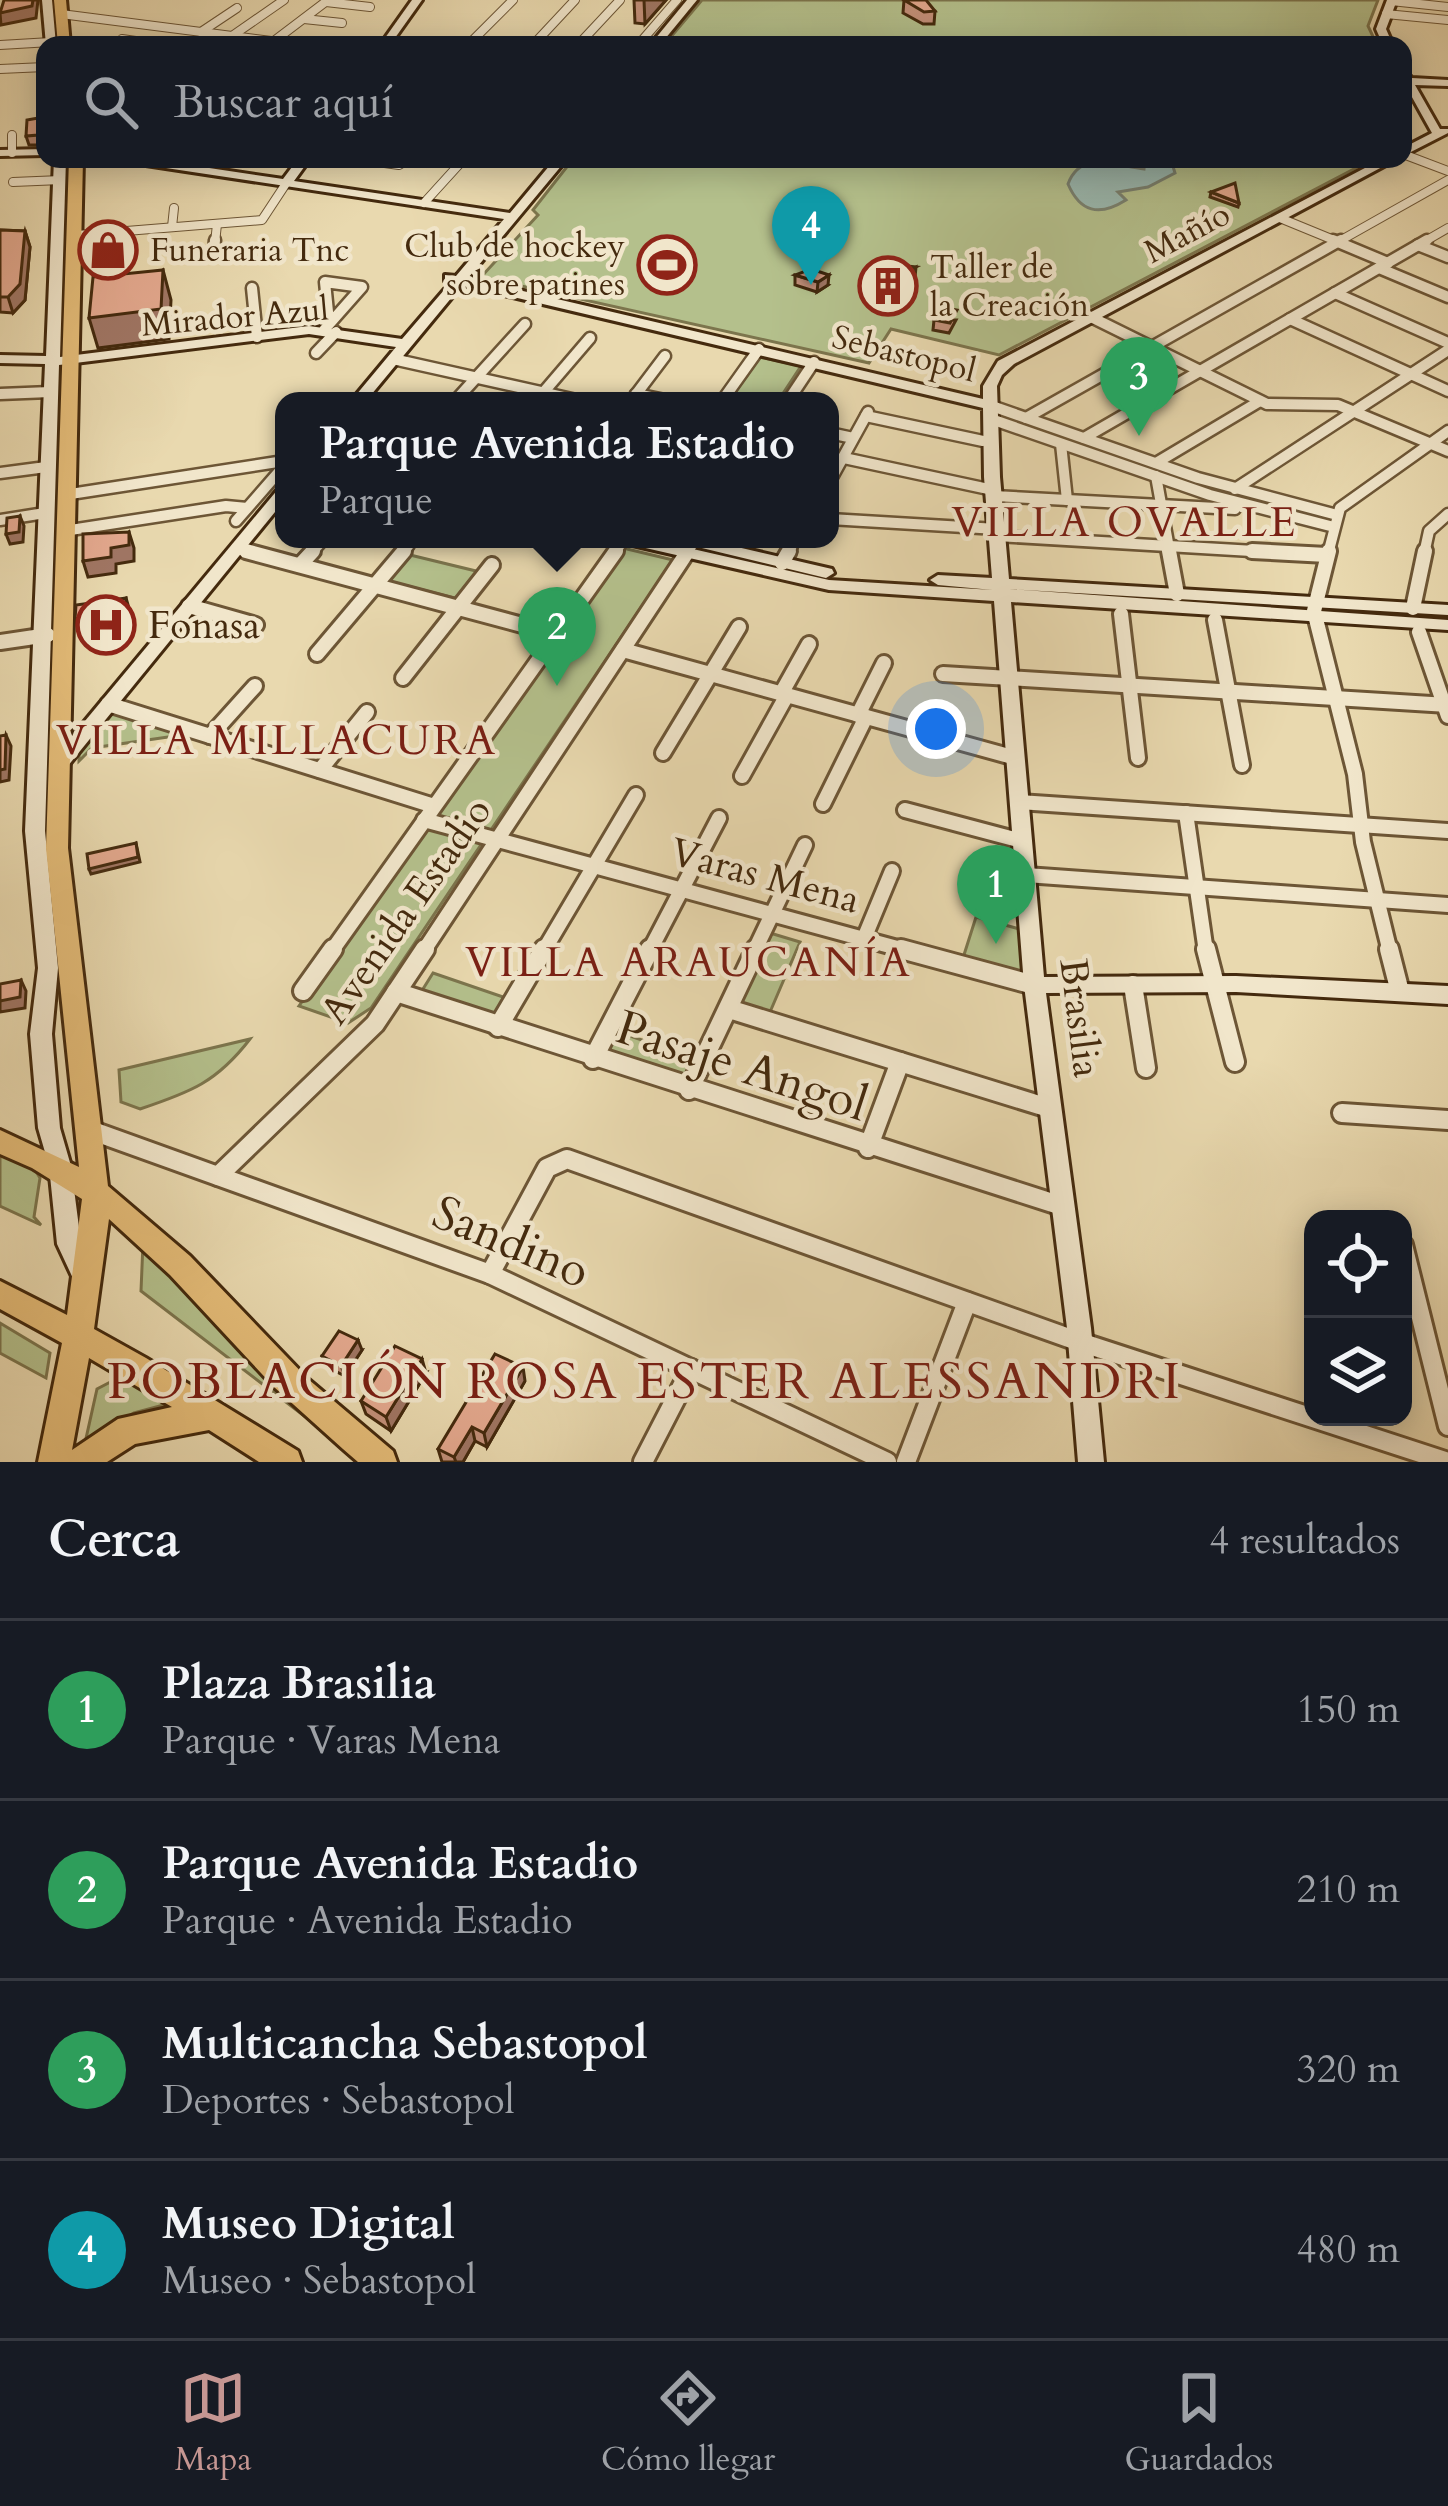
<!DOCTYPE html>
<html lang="es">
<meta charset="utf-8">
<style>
body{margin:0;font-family:Cardo,serif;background:#242831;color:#f1f3f6}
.controls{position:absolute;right:36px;bottom:36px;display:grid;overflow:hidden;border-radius:24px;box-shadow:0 6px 30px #0003}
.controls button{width:108px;height:108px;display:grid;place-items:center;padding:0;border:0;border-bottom:3px solid #363941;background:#171b24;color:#f1f3f6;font:60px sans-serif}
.you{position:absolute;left:936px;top:729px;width:42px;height:42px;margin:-30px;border:9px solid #fff;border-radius:50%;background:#1a73e8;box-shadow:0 0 0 18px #1a73e833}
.badge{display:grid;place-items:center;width:78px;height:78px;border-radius:50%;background:#c59692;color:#fff;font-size:39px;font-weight:700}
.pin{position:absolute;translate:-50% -99px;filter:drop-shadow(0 3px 6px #0008)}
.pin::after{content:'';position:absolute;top:63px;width:42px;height:36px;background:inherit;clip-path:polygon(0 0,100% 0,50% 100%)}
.popup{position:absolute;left:275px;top:392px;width:564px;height:156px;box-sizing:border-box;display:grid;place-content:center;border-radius:24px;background:#171b24;filter:drop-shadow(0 3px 9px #0005);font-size:39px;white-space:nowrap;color:#9ea1a6}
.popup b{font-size:45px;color:#f1f3f6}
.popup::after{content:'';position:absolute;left:50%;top:100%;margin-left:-24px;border:24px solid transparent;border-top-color:#171b24}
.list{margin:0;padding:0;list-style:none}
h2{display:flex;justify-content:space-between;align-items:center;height:156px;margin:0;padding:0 48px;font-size:51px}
h2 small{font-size:39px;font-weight:400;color:#9ea1a6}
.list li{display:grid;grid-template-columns:78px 1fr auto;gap:36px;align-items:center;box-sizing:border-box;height:180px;padding:0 48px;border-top:3px solid #363941}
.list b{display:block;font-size:45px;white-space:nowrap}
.list p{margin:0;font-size:39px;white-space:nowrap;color:#9ea1a6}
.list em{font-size:39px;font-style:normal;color:#9ea1a6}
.icon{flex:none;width:66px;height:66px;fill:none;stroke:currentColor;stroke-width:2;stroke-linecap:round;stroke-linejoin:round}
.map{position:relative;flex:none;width:1448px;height:1462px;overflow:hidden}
.search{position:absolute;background:#171b24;box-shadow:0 6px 30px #0003;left:36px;right:36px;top:36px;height:132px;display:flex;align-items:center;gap:30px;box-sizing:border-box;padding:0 42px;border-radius:24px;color:#9ea1a6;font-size:45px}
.sheet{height:876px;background:#171b24}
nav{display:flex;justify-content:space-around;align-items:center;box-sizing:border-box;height:168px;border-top:3px solid #363941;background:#171b24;font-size:33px;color:#9ea1a6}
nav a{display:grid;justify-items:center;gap:6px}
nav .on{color:#c59692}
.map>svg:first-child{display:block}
</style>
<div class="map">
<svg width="1448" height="1462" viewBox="0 0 1448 1462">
<rect width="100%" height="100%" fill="#e9d9af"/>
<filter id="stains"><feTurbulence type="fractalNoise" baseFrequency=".00167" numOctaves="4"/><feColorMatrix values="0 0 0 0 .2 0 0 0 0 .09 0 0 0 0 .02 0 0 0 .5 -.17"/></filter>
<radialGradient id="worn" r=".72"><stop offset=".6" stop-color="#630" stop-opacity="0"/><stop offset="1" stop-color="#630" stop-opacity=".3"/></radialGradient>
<g fill="#b4c08c" stroke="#7c754d" stroke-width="3">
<polygon points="702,0 1378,0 1368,26 1377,45 664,45"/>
<polygon points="573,159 1373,159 999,355 891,329 869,363 481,277 538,215 533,210"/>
<polygon points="760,357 801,366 778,401 729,401"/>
<polygon points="623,548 673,560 371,1008 348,1023 299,1006"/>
<polygon points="406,554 480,572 458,599 384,580"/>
<polygon points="110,711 182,735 92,748 79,761 79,747"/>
<polygon points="976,917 1023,930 1026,975 963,958"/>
<polygon points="770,933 800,942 770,1012 738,1002"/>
<polygon points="433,973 509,999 494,1023 418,997"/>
<polygon points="615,1031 696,1058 683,1083 602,1056"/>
<path d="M 250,1039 C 217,1082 191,1092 140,1109 L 121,1102 L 119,1070 Z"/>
<polygon points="0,1154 34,1168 40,1178 34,1217 41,1225 0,1206"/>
<polygon points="143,1243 311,1418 312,1422 141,1291"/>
<polygon points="0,1323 50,1353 46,1378 0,1353"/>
<polygon points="120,1377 134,1379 171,1403 134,1413 85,1443 97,1389"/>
</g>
<path fill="#99b9b1" stroke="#778070" stroke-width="3" d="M 1145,159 L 1172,163 L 1175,173 L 1148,187 L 1118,192 L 1126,200 C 1099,217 1080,212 1068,184 C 1081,149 1116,166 1144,169 Z"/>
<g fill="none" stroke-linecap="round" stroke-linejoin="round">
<defs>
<g id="street-far3">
<polyline points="1391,1 1448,7"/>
<polyline points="326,2 370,7"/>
<polyline points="61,14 302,45"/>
<polyline points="1386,14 1448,20"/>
<polyline points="304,19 342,23"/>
<polyline points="201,32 237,8"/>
<polyline points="232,36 284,0"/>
<polyline points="122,39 163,45"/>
<polyline points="274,41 328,0"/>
<polyline points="0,45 51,42"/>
<polyline points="468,45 513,0"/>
<polyline points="533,45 575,0"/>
<polyline points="578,45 620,0"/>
<polyline points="638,45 677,0"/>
<polyline points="0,69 45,67"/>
<polyline points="12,135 12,153"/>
<polyline points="1403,154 1448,171"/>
<polyline points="356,159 399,165 409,159"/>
<polyline points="13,182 61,180"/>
<polyline points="424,203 464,159"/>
<polyline points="1280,218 1341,243"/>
<polyline points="172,227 174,208"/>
<polyline points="77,235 262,220 287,182"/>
<polyline points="215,243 217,224"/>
<polyline points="1336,243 1448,180"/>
<polyline points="1422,243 1448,228"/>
</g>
<g id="street-far2">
<polyline points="1333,240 1388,263"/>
<polyline points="1418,245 1448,257"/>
<polyline points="214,250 215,240"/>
<polyline points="1379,268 1448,297"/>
<polyline points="252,288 257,337"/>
<polyline points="1335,293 1448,343"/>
<polyline points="1091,317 1267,404 1338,405 1448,451"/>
<polyline points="1290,319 1448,391"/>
<polyline points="324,330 362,287 325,282 329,322"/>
<polyline points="316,353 336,332"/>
<polyline points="393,359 581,401"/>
<polyline points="0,394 50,392"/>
<polyline points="636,394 670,401"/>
<polyline points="455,401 525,324"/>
<polyline points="536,401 590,338"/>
<polyline points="631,401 665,356"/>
<polyline points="722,401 759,349"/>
<polyline points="788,401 814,362"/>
<polyline points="989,405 1198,478 1337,515"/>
<polyline points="866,416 983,441"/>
<polyline points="1026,418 1341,240"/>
<polyline points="991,419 1210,495 1334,527"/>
<polyline points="830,433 853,438"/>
<polyline points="1084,438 1427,240"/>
<polyline points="1061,444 1067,500"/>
<polyline points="844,458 993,490"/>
<polyline points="1156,463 1260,401"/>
<polyline points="0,473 46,467"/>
<polyline points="1156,476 1170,554"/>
<polyline points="830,481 868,412"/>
<polyline points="1235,489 1448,350"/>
<polyline points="64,495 284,461"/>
<polyline points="994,496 1235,509"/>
<polyline points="830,519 997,529"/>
<polyline points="0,520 45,513"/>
<polyline points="236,521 284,466"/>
<polyline points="64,531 226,506 247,508"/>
<polyline points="997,536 1304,554"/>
<polyline points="236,548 257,554"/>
<polyline points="310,554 324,539"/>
<polyline points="402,554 409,545"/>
<polyline points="614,554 624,539"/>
<polyline points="686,554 696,539"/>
<polyline points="787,554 796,539"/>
<polyline points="1328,554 1340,508 1448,431"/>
<polyline points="1424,554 1429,531 1448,514"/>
</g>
<g id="street-far1">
<polyline points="246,551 556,634"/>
<polyline points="1169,551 1177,594"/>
<polyline points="1252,551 1327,555"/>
<polyline points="1329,551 1314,611 1355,774 1363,842 1390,952"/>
<polyline points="782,563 789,551"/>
<polyline points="300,565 313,551"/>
<polyline points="189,606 256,625"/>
<polyline points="1413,608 1425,551"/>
<polyline points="1121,614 1138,758"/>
<polyline points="1215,620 1242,765"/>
<polyline points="1419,632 1448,716"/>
<polyline points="0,642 48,635"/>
<polyline points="623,650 1016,758"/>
<polyline points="317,654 404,551"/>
<polyline points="943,674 1448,705"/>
<polyline points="403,678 492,565"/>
<polyline points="781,694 809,644"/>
<polyline points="108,704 434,806"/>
<polyline points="858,715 884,663"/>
<polyline points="210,736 255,686"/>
<polyline points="663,753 739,627"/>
<polyline points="320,770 367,712"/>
<polyline points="742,776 787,695"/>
<polyline points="1019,802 1448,831"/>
<polyline points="823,804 866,717"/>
<polyline points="905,810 1022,841"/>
<polyline points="1186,813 1206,952"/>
<polyline points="424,820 912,952"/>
<polyline points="1026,875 1448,905"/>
<polyline points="863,941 892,871"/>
<polyline points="331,952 616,551"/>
<polyline points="423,952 688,551"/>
<polyline points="543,952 636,795"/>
<polyline points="649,952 719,818"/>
<polyline points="754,952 805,845"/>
</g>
<g id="street">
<polyline points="901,949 1034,985"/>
<polyline points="1206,949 1235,1062"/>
<polyline points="1389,949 1400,992"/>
<polyline points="1133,985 1146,1068"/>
<polyline points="303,991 333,949"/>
<polyline points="396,992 1065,1207"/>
<polyline points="729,1009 1052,1109"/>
<polyline points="498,1027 544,949"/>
<polyline points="593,1059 650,949"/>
<polyline points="689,1090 756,949"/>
<polyline points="1342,1113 1448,1120"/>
<polyline points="90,1130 490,1274 887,1462"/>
<polyline points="868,1148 900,1062"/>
<polyline points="218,1176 375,1024 425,949"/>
<polyline points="1403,1245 1448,1426"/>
<polyline points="490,1274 547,1168 567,1159 1080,1342 1448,1462"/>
<polyline points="643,1462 691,1369"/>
<polyline points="906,1462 967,1302"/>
</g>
<g id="secondary">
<polygon points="42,0 52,0 56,45 46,45"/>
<polygon points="412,0 422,0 390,45 380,45"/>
<polygon points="687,0 697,0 660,45 650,45"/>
<polygon points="1387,0 1397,0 1386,29 1393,45 1383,45 1376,29"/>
<polygon points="1403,69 1412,78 1448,80 1448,86 1415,85 1440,129 1448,129 1448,133 1403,156 1403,148 1432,133 1403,81"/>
<polygon points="45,149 45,155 0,156 0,150"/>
<polygon points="54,159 66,159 60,357 309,326 402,339 451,282 445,281 445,275 456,276 504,219 126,162 120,159 149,159 283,179 298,159 310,159 294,181 510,213 555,159 567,159 468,278 983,399 983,386 998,361 1382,159 1397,159 1014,364 1002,375 997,386 1000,477 1009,579 1448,605 1448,615 1009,589 1448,620 1448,630 1011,602 1044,977 1236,976 1448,986 1448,1004 1236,992 1046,993 1091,1328 1104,1462 1078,1462 1067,1328 1024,985 994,601 829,590 628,544 620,539 649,539 829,580 993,590 938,585 930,580 938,575 992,578 984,477 983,408 462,285 366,401 351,401 396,347 309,334 59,365 45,831 58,968 52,1034 60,1128 71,1166 81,1243 98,1279 95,1287 86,1290 77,1287 57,1244 49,1166 38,1128 30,1034 38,968 25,831 45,364 0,363 0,355 46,356"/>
<polygon points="284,486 284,501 67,767 55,767 52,762 55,757 279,488"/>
<polygon points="675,539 703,539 832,569 834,573 826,578 677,542"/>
</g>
<g id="primary">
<polygon points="54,0 66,0 70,45 58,45"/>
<path d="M 69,159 L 83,159 L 68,848 L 108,1186 L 190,1256 L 308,1379 L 393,1451 L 397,1462 L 358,1462 L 343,1449 L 274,1387 L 170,1275 L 109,1219 L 94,1329 L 146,1358 L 298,1451 L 302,1462 L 259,1462 L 209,1430 L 135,1444 L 107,1462 L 38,1462 L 62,1343 L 0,1309 L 0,1281 L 67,1315 L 82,1199 L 32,1168 L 0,1154 L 0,1130 L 79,1167 L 46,848 ZM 89,1358 L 172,1407 L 118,1419 L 72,1450 Z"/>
</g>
</defs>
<use href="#street-far3" stroke="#6d5636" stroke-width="10"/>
<use href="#street-far2" stroke="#6d5636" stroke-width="15"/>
<use href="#street-far1" stroke="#6d5636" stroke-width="20"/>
<use href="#street" stroke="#6d5636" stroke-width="24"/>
<use href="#secondary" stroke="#442a0e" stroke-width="6"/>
<use href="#primary" stroke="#442a0e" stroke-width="6"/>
<use href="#street-far3" stroke="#f1e6cb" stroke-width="8"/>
<use href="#street-far2" stroke="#f1e6cb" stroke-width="10"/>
<use href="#street-far1" stroke="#f1e6cb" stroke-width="14"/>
<use href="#street" stroke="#f1e6cb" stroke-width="18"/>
<use href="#secondary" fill="#f1e6cb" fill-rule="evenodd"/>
<use href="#primary" fill="#e4bc78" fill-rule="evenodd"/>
</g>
<g fill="#c4917b" stroke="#442a0e" stroke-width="3">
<polygon points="634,0 666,0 645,24 635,23"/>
<polygon points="904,0 935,11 934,24 923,24 903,13"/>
<polygon points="38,118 41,128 41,145 29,145 26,136"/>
<polygon points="1211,192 1239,203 1238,207 1210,197"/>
<polygon points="0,230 25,231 30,247 25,300 13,313 0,312"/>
<polygon points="795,275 828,285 817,292 795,285"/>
<polygon points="934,320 956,320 949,333 933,330"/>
<polygon points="362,1350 345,1376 325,1366 322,1356"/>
<polygon points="426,1373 391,1431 366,1414 361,1401"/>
<polygon points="525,1381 487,1447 475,1441 463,1462 442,1462 438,1449"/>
</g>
<g fill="#a07664" stroke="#442a0e" stroke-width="3">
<polygon points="33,0 38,0 36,18 1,25 0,13"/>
<polygon points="644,0 666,0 645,24"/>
<polygon points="25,231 30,247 25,300 13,313 8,297"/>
<polygon points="916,267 915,277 877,296 878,286"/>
<polygon points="163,270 171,300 169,339 98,348 89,318"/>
<polygon points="829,275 828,285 817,292 818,282"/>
<polygon points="20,516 24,526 23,542 10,544 6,534"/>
<polygon points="129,532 134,548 134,561 116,564 116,573 88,577 83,561 111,548"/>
<polygon points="126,598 131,615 131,628 80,635 75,619"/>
<polygon points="6,735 11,746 9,780 0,782 0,770"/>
<polygon points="136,843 140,862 91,874 89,869"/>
<polygon points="21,980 26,991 25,1008 0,1012 0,1001"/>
<polygon points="358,1340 362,1350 345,1376 341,1366"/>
<polygon points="422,1359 426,1373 391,1431 386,1417"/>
<polygon points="523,1367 525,1381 487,1447 484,1433"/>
<polygon points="472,1427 475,1441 463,1462 456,1462 454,1457"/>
</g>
<g fill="#e4a98f" stroke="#442a0e" stroke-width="3">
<polygon points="4,0 33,0 32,6 0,13"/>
<polygon points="904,0 926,0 935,11 924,12"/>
<polygon points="38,118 38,135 26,136 27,120"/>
<polygon points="1235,183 1239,203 1211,192"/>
<polygon points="0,230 25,231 20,284 8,297 0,297"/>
<polygon points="898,265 916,267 878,286 874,279"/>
<polygon points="811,269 829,275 818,282 795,275"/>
<polygon points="163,270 161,309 89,318 93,277"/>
<polygon points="941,307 957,310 950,323 934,320"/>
<polygon points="20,516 19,532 6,534 7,518"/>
<polygon points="129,532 129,545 111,548 111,557 83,561 83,534"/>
<polygon points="126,598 125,612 75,619 76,605"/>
<polygon points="6,735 5,769 0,770 0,736"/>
<polygon points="136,843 138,857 89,869 87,854"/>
<polygon points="21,980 20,997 0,1001 0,984"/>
<polygon points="339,1331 358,1340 341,1366 322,1356"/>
<polygon points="395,1346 422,1359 386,1417 361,1401"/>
<polygon points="495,1354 523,1367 484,1433 472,1427 454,1457 438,1449"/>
</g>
<defs>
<symbol id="shop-ring" viewBox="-11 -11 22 22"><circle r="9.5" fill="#f1e6cb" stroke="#8f2418" stroke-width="1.5"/><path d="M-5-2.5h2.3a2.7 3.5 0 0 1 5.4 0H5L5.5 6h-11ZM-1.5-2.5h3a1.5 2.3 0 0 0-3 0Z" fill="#8f2418"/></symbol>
<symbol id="stadium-ring" viewBox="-11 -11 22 22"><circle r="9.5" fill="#f1e6cb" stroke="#8f2418" stroke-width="1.5"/><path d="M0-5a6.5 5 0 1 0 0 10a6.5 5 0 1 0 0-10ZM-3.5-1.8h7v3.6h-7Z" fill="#8f2418"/></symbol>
<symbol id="building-ring" viewBox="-11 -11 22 22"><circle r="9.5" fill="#f1e6cb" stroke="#8f2418" stroke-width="1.5"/><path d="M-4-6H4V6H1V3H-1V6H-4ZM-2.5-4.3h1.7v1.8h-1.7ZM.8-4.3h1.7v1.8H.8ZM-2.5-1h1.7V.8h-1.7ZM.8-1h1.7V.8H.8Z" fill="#8f2418"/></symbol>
<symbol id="hospital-ring" viewBox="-11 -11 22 22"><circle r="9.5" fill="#f1e6cb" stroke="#8f2418" stroke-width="1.5"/><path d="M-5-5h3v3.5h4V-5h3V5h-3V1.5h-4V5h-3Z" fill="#8f2418"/></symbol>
</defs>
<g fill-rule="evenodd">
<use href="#shop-ring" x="75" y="217" width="66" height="66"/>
<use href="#stadium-ring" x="634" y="232" width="66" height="66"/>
<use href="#building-ring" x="855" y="253" width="66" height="66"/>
<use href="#hospital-ring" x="73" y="592" width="66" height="66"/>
</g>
<g text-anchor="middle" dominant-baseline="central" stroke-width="9" stroke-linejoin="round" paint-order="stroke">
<g font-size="33" fill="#442a0e" stroke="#f1e6cb">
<text transform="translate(1187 233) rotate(-28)">Mañío</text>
<text transform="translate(235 317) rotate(-5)">Mirador Azul</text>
<text transform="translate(904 354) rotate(14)">Sebastopol</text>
</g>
<g font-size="33" fill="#442a0e" stroke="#f1e6cb" text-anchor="start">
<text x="625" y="246" text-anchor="end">Club de hockey<tspan x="625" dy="38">sobre patines</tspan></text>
<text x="150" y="250">Funeraria Tnc</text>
<text x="930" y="267">Taller de<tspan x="930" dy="38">la Creación</tspan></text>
</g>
<g font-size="39" fill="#442a0e" stroke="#f1e6cb" text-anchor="start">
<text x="148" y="625">Fonasa</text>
</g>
<g font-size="39" fill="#442a0e" stroke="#f1e6cb">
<text transform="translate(765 876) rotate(15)">Varas Mena</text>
<text transform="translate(406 911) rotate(-55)">Avenida Estadio</text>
<text transform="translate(1080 1018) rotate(83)">Brasilia</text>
</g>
<g font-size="42" letter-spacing="3" fill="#7a1f14" stroke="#f1e6cb">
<text x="1125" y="522">VILLA OVALLE</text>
<text x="277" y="740">VILLA MILLACURA</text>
<text x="689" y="962">VILLA ARAUCANÍA</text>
</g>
<g font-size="48" fill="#442a0e" stroke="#f1e6cb">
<text transform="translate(742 1066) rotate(18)">Pasaje Angol</text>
<text transform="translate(511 1242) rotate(23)">Sandino</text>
</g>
<g font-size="51" letter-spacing="3" fill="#7a1f14" stroke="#f1e6cb">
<text x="645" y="1382">POBLACIÓN ROSA ESTER ALESSANDRI</text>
</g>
</g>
<rect width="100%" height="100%" filter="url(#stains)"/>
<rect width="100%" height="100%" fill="url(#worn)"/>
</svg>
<div class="controls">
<button><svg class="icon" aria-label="locate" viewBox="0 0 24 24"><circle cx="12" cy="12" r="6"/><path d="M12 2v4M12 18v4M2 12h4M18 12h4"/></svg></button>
<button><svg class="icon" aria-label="layers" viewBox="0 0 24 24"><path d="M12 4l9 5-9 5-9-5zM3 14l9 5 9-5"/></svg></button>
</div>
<div class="you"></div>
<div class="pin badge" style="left:996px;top:944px;background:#2e9e5b">1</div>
<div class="pin badge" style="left:557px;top:686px;background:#2e9e5b">2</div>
<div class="popup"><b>Parque Avenida Estadio</b>Parque</div>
<div class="pin badge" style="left:1139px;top:436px;background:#2e9e5b">3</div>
<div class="pin badge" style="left:811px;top:285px;background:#0f9aa8">4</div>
<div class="search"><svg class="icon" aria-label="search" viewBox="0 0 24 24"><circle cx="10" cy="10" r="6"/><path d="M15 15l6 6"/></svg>Buscar aquí</div>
</div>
<section class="sheet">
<h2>Cerca<small>4 resultados</small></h2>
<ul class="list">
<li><span class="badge" style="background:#2e9e5b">1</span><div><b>Plaza Brasilia</b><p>Parque · Varas Mena</p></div><em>150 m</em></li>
<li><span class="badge" style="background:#2e9e5b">2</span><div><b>Parque Avenida Estadio</b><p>Parque · Avenida Estadio</p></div><em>210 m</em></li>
<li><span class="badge" style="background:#2e9e5b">3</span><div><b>Multicancha Sebastopol</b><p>Deportes · Sebastopol</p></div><em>320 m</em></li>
<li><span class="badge" style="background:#0f9aa8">4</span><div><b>Museo Digital</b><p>Museo · Sebastopol</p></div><em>480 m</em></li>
</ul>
</section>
<nav>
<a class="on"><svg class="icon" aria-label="map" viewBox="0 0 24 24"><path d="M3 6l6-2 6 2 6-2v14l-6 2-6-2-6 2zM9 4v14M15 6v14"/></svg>Mapa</a>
<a><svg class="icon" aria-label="directions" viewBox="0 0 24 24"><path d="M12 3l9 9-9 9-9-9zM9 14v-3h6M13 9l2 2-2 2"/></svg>Cómo llegar</a>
<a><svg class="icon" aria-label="saved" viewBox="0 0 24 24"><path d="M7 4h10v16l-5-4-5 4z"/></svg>Guardados</a>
</nav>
